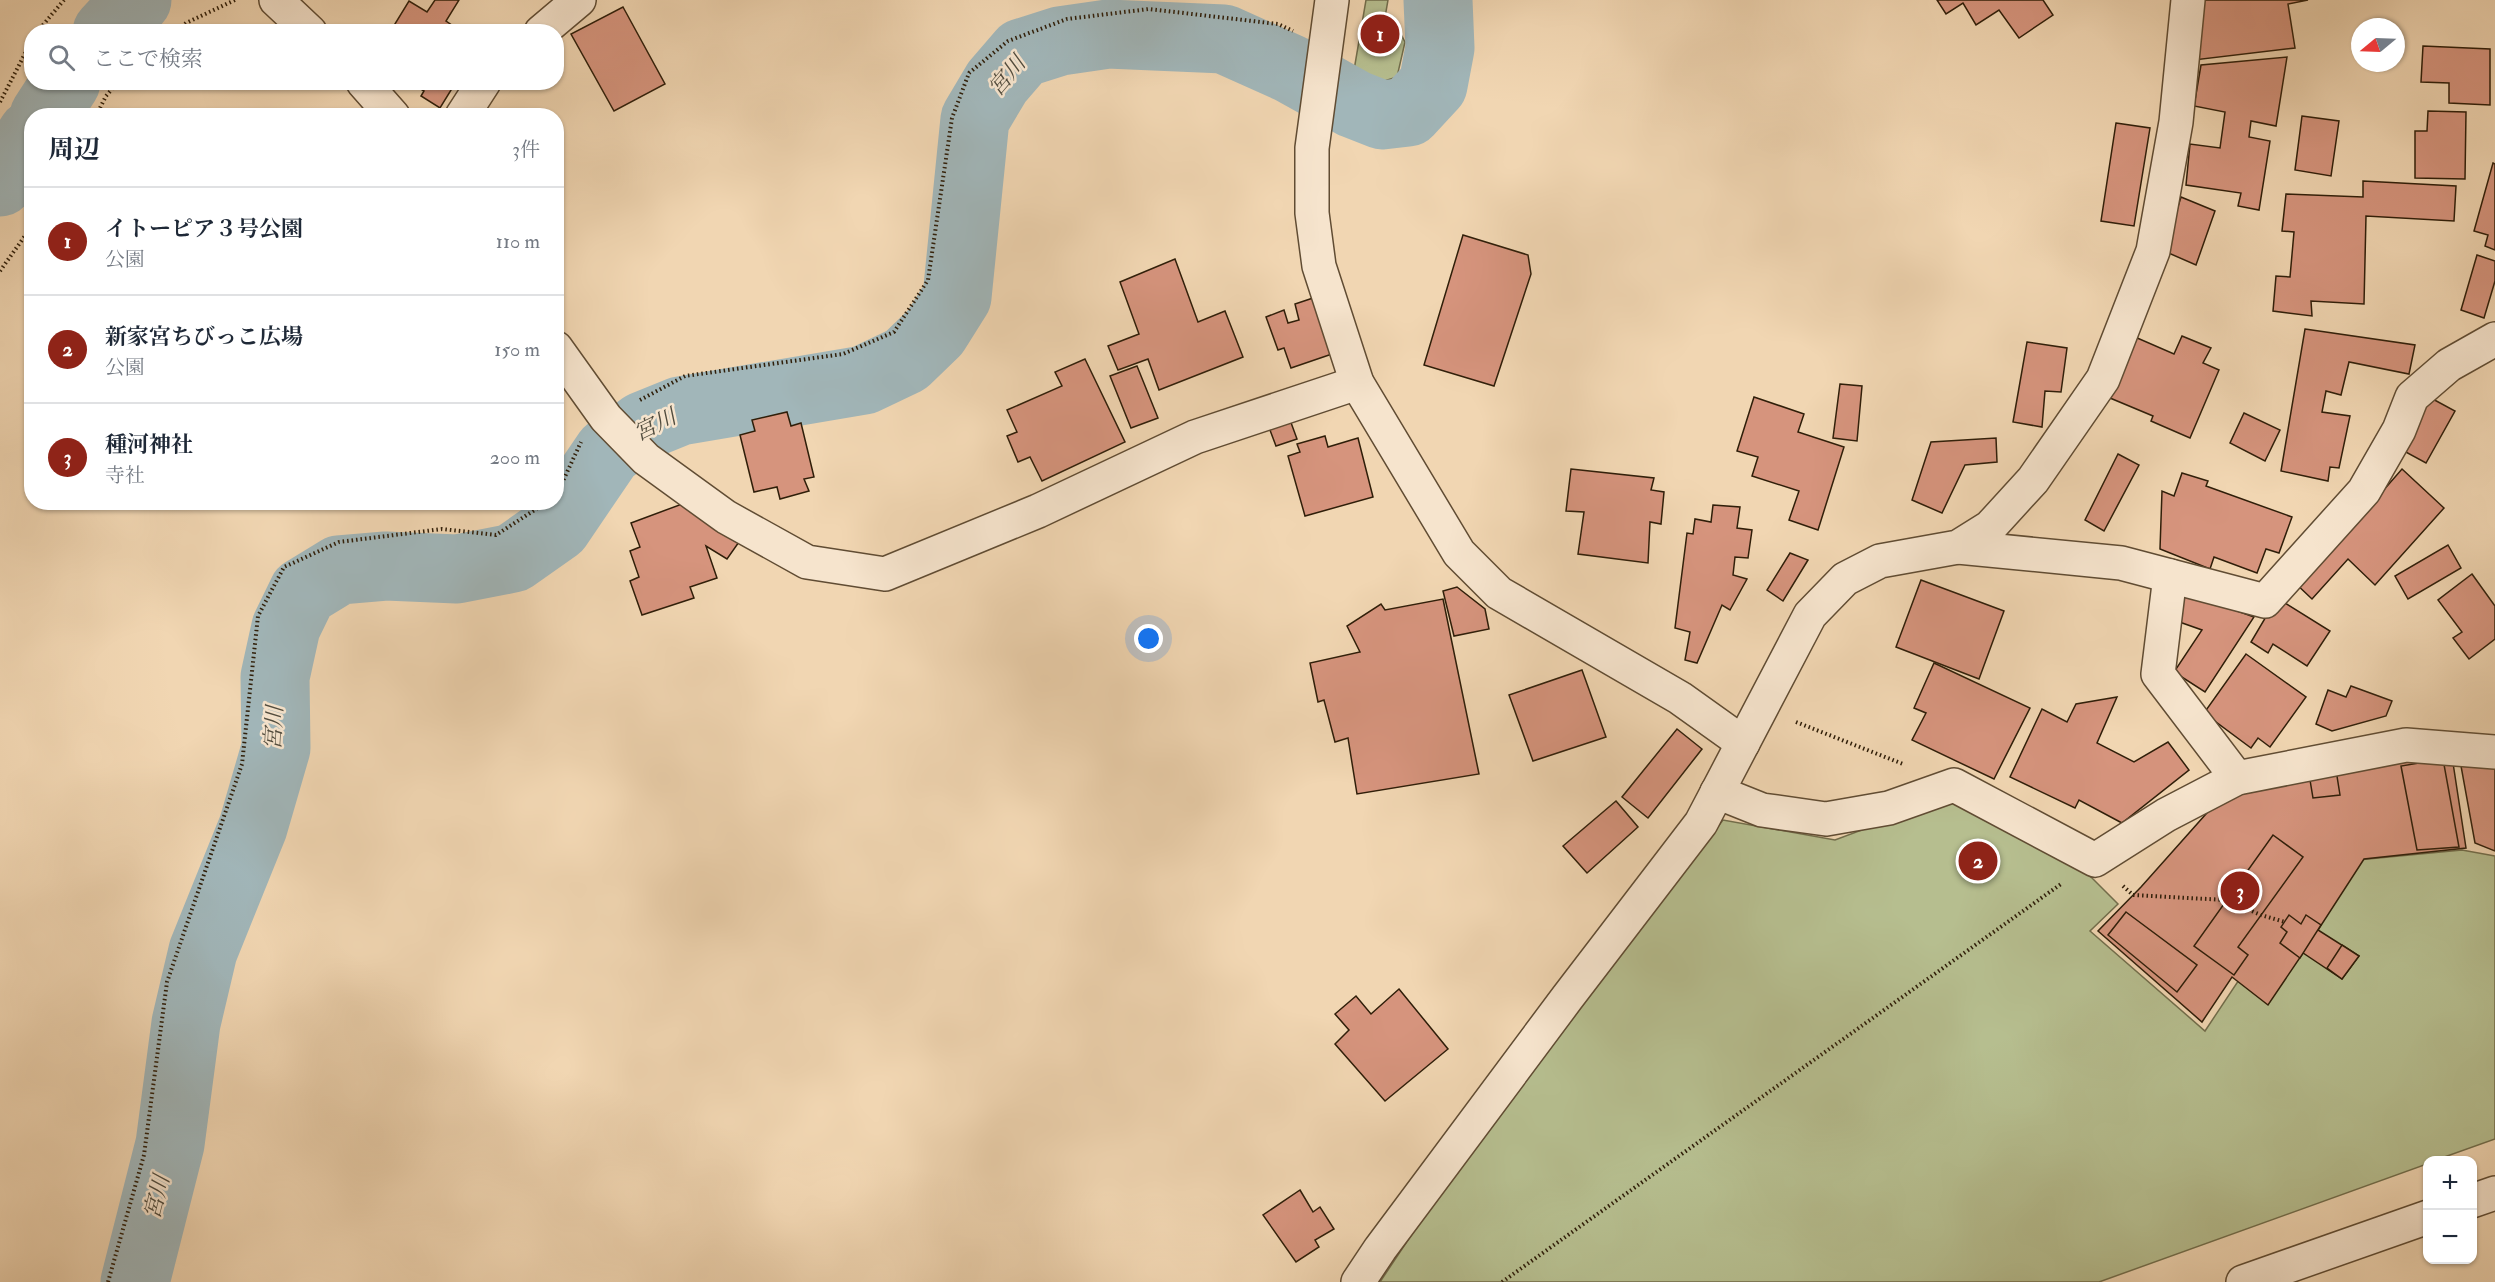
<!DOCTYPE html>
<html lang="ja">
<meta charset="utf-8">
<style>
body{margin:0;font-family:"IM FELL Double Pica","Noto Serif JP",serif;background:#f2f2f3;color:#1f2937}
.controls{position:absolute;right:18px;bottom:18px;display:grid;overflow:hidden;border-radius:12px;box-shadow:0 2px 4px #0004}
.controls button{width:54px;height:54px;display:grid;place-items:center;padding:0;border:0;border-bottom:2px solid #e0e1e3;background:#fff;color:#1f2937;font:30px sans-serif}
.compass{position:absolute;left:2351px;top:18px;width:54px;height:54px;border-radius:50%;background:#fff;box-shadow:0 2px 4px #0004;rotate:251deg}
.you{position:absolute;left:1149px;top:639px;width:21px;height:21px;margin:-15px;border:4px solid #fff;border-radius:50%;background:#1a73e8;box-shadow:0 0 0 9px #1a73e833}
.badge{display:grid;place-items:center;width:39px;height:39px;border-radius:50%;background:#8f2418;color:#fff;font-size:20px;font-weight:700}
.pin{position:absolute;translate:-50% -50%;border:3px solid #fff;box-shadow:0 2px 6px #0006}
.list{margin:0;padding:0;list-style:none}
h2{display:flex;justify-content:space-between;align-items:center;height:78px;margin:0;padding:0 24px;font-size:26px}
h2 small{font-size:20px;font-weight:400;color:#747a83}
.list li{display:grid;grid-template-columns:39px 1fr auto;gap:18px;align-items:center;box-sizing:border-box;height:108px;padding:0 24px;border-top:2px solid #e0e1e3}
.list b{display:block;font-size:22px;white-space:nowrap}
.list p{margin:0;font-size:20px;white-space:nowrap;color:#747a83}
.list em{font-size:20px;font-style:normal;color:#747a83}
.icon{flex:none;width:33px;height:33px;fill:none;stroke:currentColor;stroke-width:2;stroke-linecap:round;stroke-linejoin:round}
.map{position:relative;flex:none;width:2495px;height:1282px;overflow:hidden}
.search{position:absolute;background:#fff;box-shadow:0 2px 4px #0004;left:24px;top:24px;width:540px;height:66px;display:flex;align-items:center;gap:15px;box-sizing:border-box;padding:0 21px;border-radius:24px;color:#747a83;font-size:22px}
.panel{position:absolute;background:#fff;box-shadow:0 2px 4px #0004;left:24px;top:108px;width:540px;height:402px;border-radius:24px}
.map>svg:first-child{display:block}
</style>
<div class="map">
<svg width="2495" height="1282" viewBox="0 0 2495 1282">
<rect width="100%" height="100%" fill="#f1d6b2"/>
<filter id="stains"><feTurbulence type="fractalNoise" baseFrequency=".00333" numOctaves="4"/><feColorMatrix values="0 0 0 0 .2 0 0 0 0 .09 0 0 0 0 .02 0 0 0 .5 -.17"/></filter>
<radialGradient id="worn" r=".72"><stop offset=".6" stop-color="#630" stop-opacity="0"/><stop offset="1" stop-color="#630" stop-opacity=".3"/></radialGradient>
<g fill="#b6be8f" stroke="#726e4c" stroke-width="1.5">
<polygon points="1366,0 1388,0 1384,23 1396,25 1405,42 1397,77 1381,82 1353,76"/>
<polygon points="1950,797 2071,857 2118,904 2090,931 2205,1031 2316,864 2462,850 2495,856 2495,1139 2436,1160 2428,1160 2427,1164 2099,1282 1380,1282 1432,1204 1723,820 1835,840"/>
</g>
<g fill="none" stroke-linecap="round" stroke-linejoin="round">
<g stroke="#a1b6b9" stroke-width="69">
<polyline points="107,32 137,0"/>
<polyline points="44,116 66,82"/>
<polyline points="0,182 32,134"/>
<polyline points="135,1282 170,1144 186,1023 203,951 253,827 276,748 275,677 286,627 303,592 339,570 386,566 457,569 513,558 557,527 608,452 643,426 680,411 864,380 906,360 935,332 957,297 975,119 997,82 1022,53 1060,41 1108,34 1224,39 1291,69 1354,104 1382,115 1408,112 1433,85 1440,48 1438,0"/>
</g>
</g>
<g fill="#d6947d" stroke="#2f1e09" stroke-width="1.5">
<polygon points="435,0 459,0 446,21 462,32 390,32 409,1 427,12"/>
<polygon points="1937,0 2043,0 2053,15 2019,38 1999,10 1976,25 1963,3 1946,14"/>
<polygon points="2203,0 2308,0 2288,4 2295,48 2194,60"/>
<polygon points="623,7 665,84 614,111 571,34"/>
<polygon points="2423,46 2490,49 2490,105 2449,103 2449,83 2421,82"/>
<polygon points="2287,57 2276,126 2251,121 2249,137 2270,141 2259,210 2238,206 2241,193 2186,185 2190,144 2220,148 2225,112 2194,106 2201,65"/>
<polygon points="410,82 456,82 440,108 421,96 424,91"/>
<polygon points="2428,111 2466,112 2465,179 2415,178 2415,131 2427,131"/>
<polygon points="2302,116 2339,121 2331,176 2295,170"/>
<polygon points="2116,123 2150,128 2134,226 2101,221"/>
<polygon points="2493,163 2495,164 2495,250 2485,246 2488,235 2474,231"/>
<polygon points="2363,181 2456,186 2454,221 2366,216 2364,304 2311,301 2312,316 2273,311 2276,276 2290,277 2294,232 2282,231 2286,194 2363,197"/>
<polygon points="2181,197 2215,211 2196,265 2164,251"/>
<polygon points="1463,235 1528,255 1531,274 1494,386 1424,365"/>
<polygon points="2477,255 2495,261 2495,281 2484,318 2461,310"/>
<polygon points="1175,259 1198,322 1225,311 1243,357 1159,390 1148,359 1118,370 1108,346 1139,334 1120,282"/>
<polygon points="1313,298 1332,354 1291,368 1284,348 1278,350 1266,317 1284,310 1288,323 1299,320 1295,304"/>
<polygon points="2305,329 2415,345 2409,374 2349,362 2341,395 2326,391 2322,412 2350,416 2339,468 2330,467 2328,481 2281,471"/>
<polygon points="2182,336 2211,348 2203,363 2219,370 2190,438 2151,421 2153,416 2110,398 2135,337 2174,354"/>
<polygon points="2027,342 2067,348 2061,392 2045,391 2042,427 2013,422"/>
<polygon points="1085,359 1125,442 1042,481 1030,457 1018,462 1007,436 1017,432 1007,410 1062,386 1055,372"/>
<polygon points="1137,366 1158,418 1131,428 1110,376"/>
<polygon points="1840,384 1862,386 1857,441 1833,438"/>
<polygon points="1754,397 1804,414 1798,432 1844,447 1818,530 1789,520 1799,491 1752,476 1758,457 1737,451"/>
<polygon points="2429,397 2455,411 2426,463 2402,450"/>
<polygon points="1286,409 1297,439 1276,446 1265,417"/>
<polygon points="787,412 791,426 801,423 814,477 804,479 809,491 780,499 777,487 754,492 740,435 755,431 752,420"/>
<polygon points="2244,413 2280,430 2265,461 2230,443"/>
<polygon points="1325,436 1328,447 1358,438 1373,497 1305,516 1288,456 1300,452 1297,444"/>
<polygon points="1996,438 1997,462 1965,465 1942,513 1912,500 1931,442"/>
<polygon points="2118,454 2139,465 2104,531 2085,520"/>
<polygon points="1571,469 1654,478 1651,490 1664,492 1661,524 1650,522 1648,563 1578,554 1584,512 1566,511"/>
<polygon points="2402,469 2444,508 2375,585 2348,559 2312,599 2292,580 2368,508"/>
<polygon points="2182,473 2208,481 2206,486 2292,517 2279,553 2266,549 2257,573 2214,557 2210,569 2160,549 2162,491 2174,496"/>
<polygon points="682,504 739,542 727,559 706,546 717,578 690,587 694,598 642,615 630,581 639,577 630,551 640,547 631,523"/>
<polygon points="1713,505 1740,507 1737,528 1752,530 1748,558 1735,557 1733,575 1747,579 1730,610 1722,605 1697,663 1685,660 1690,632 1675,628 1687,533 1693,534 1695,519 1711,522"/>
<polygon points="2448,545 2461,568 2408,599 2395,576"/>
<polygon points="1790,553 1808,560 1783,601 1767,590"/>
<polygon points="2472,574 2495,606 2495,639 2469,659 2453,638 2462,632 2438,600"/>
<polygon points="1921,580 2004,611 1979,679 1896,647"/>
<polygon points="1457,587 1485,609 1489,629 1454,636 1443,591"/>
<polygon points="2174,588 2254,617 2205,692 2174,672 2202,630 2168,618"/>
<polygon points="2277,598 2330,631 2307,666 2273,644 2268,653 2251,642"/>
<polygon points="1443,599 1479,774 1357,794 1348,738 1335,742 1324,700 1318,702 1310,663 1360,652 1347,626 1381,604 1385,610"/>
<polygon points="2246,654 2306,697 2270,747 2258,738 2251,748 2204,713"/>
<polygon points="1934,663 2030,708 1994,779 1912,740 1926,713 1914,708"/>
<polygon points="1582,670 1606,737 1533,761 1509,695"/>
<polygon points="2351,686 2392,701 2386,716 2332,731 2316,724 2328,690 2346,697"/>
<polygon points="2117,697 2097,743 2134,762 2168,742 2189,770 2122,823 2079,800 2075,808 2010,777 2042,709 2067,722 2076,704"/>
<polygon points="1677,729 1702,749 1648,818 1622,797"/>
<polygon points="2434,752 2453,763 2466,848 2364,859 2318,930 2359,956 2342,979 2303,953 2268,1005 2232,977 2202,1022 2098,931 2141,887 2222,796"/>
<polygon points="2443,759 2459,847 2417,850 2401,766"/>
<polygon points="2495,764 2495,851 2475,843 2461,766"/>
<polygon points="2336,770 2340,795 2313,798 2309,774"/>
<polygon points="1616,801 1638,827 1587,873 1563,846"/>
<polygon points="2273,835 2303,857 2238,947 2248,955 2234,975 2194,946"/>
<polygon points="2126,912 2197,965 2177,992 2108,935"/>
<polygon points="2289,915 2301,924 2306,915 2321,925 2300,958 2280,943 2287,932 2281,927"/>
<polygon points="2342,945 2359,956 2342,979 2327,968"/>
<polygon points="1399,989 1448,1049 1385,1101 1335,1044 1349,1030 1335,1014 1356,996 1371,1014"/>
<polygon points="1300,1190 1313,1212 1320,1207 1334,1229 1315,1240 1319,1247 1296,1262 1263,1215"/>
</g>
<g fill="none" stroke-linecap="round" stroke-linejoin="round">
<defs>
<g id="minor">
<polyline points="276,0 310,32"/>
<polyline points="541,32 579,0"/>
<polyline points="363,82 393,116"/>
<polyline points="462,116 484,82"/>
<polyline points="556,348 606,418 646,459 726,517 807,562 885,574 1038,511 1195,437 1357,383"/>
<polyline points="1958,547 2121,563 2265,601 2364,491 2399,430 2412,397 2449,365 2495,339"/>
<polyline points="2170,576 2158,674 2237,778"/>
<polyline points="1717,792 1762,810 1826,819 1889,808 1954,785 2095,860 2166,815 2237,778 2406,745 2495,752"/>
<polyline points="2472,1201 2495,1193"/>
<polyline points="1358,1282 1380,1249 1567,998 1701,823 1810,615 1845,579 1880,561 1958,547 1990,527 2033,480 2103,379 2153,251 2176,122 2188,0"/>
<polyline points="2243,1282 2428,1217"/>
</g>
<polyline id="tertiary" points="1332,0 1312,148 1312,213 1319,266 1357,383 1459,553 1499,593 1680,698 1743,743"/>
</defs>
<use href="#minor" stroke="#604c33" stroke-width="36"/>
<use href="#tertiary" stroke="#604c33" stroke-width="36"/>
<g stroke="#2f1e09" stroke-width="4" stroke-dasharray="1.5 3" stroke-linecap="butt">
<polyline points="37,32 64,0"/>
<polyline points="174,32 186,23 235,0"/>
<polyline points="0,102 32,40"/>
<polyline points="96,116 106,96 118,82"/>
<polyline points="0,271 32,226"/>
<polyline points="640,400 685,376 843,354 894,332 928,280 952,118 969,73 1008,41 1067,19 1149,9 1278,24 1293,31"/>
<polyline points="556,496 581,442"/>
<polyline points="1796,722 1903,764"/>
<polyline points="2123,886 2133,895 2226,900 2261,915 2285,922"/>
<polyline points="108,1282 144,1155 167,982 242,764 258,616 284,567 339,542 442,529 496,535 547,502"/>
<polyline points="1502,1282 2061,884"/>
</g>
<use href="#minor" stroke="#f6e4cd" stroke-width="33"/>
<use href="#tertiary" stroke="#f6e4cd" stroke-width="33"/>
</g>
<g text-anchor="middle" dominant-baseline="central" stroke-width="5" stroke-linejoin="round" paint-order="stroke">
<g font-size="22" font-style="italic" fill="#514c3e" stroke="#f6e4cd">
<text transform="translate(1007 76) rotate(-50)">宮川</text>
<text transform="translate(655 425) rotate(-26)">宮川</text>
<text transform="translate(274 728) rotate(-87)">宮川</text>
<text transform="translate(157 1197) rotate(-76)">宮川</text>
</g>
</g>
<rect width="100%" height="100%" filter="url(#stains)"/>
<rect width="100%" height="100%" fill="url(#worn)"/>
</svg>
<div class="controls">
<button>+</button>
<button>−</button>
</div>
<svg class="compass" viewBox="-18 -18 36 36"><path d="M0-13l5 13h-10z" fill="#e53935"/><path d="M0 13l5-13h-10z" fill="#747a83"/></svg>
<div class="you"></div>
<div class="pin badge" style="left:1380px;top:34px">1</div>
<div class="pin badge" style="left:1978px;top:861px">2</div>
<div class="pin badge" style="left:2240px;top:891px">3</div>
<div class="search"><svg class="icon" aria-label="search" viewBox="0 0 24 24"><circle cx="10" cy="10" r="6"/><path d="M15 15l6 6"/></svg>ここで検索</div>
<section class="panel">
<h2>周辺<small>3件</small></h2>
<ul class="list">
<li><span class="badge">1</span><div><b>イトーピア３号公園</b><p>公園</p></div><em>110 m</em></li>
<li><span class="badge">2</span><div><b>新家宮ちびっこ広場</b><p>公園</p></div><em>150 m</em></li>
<li><span class="badge">3</span><div><b>種河神社</b><p>寺社</p></div><em>200 m</em></li>
</ul>
</section>
</div>
